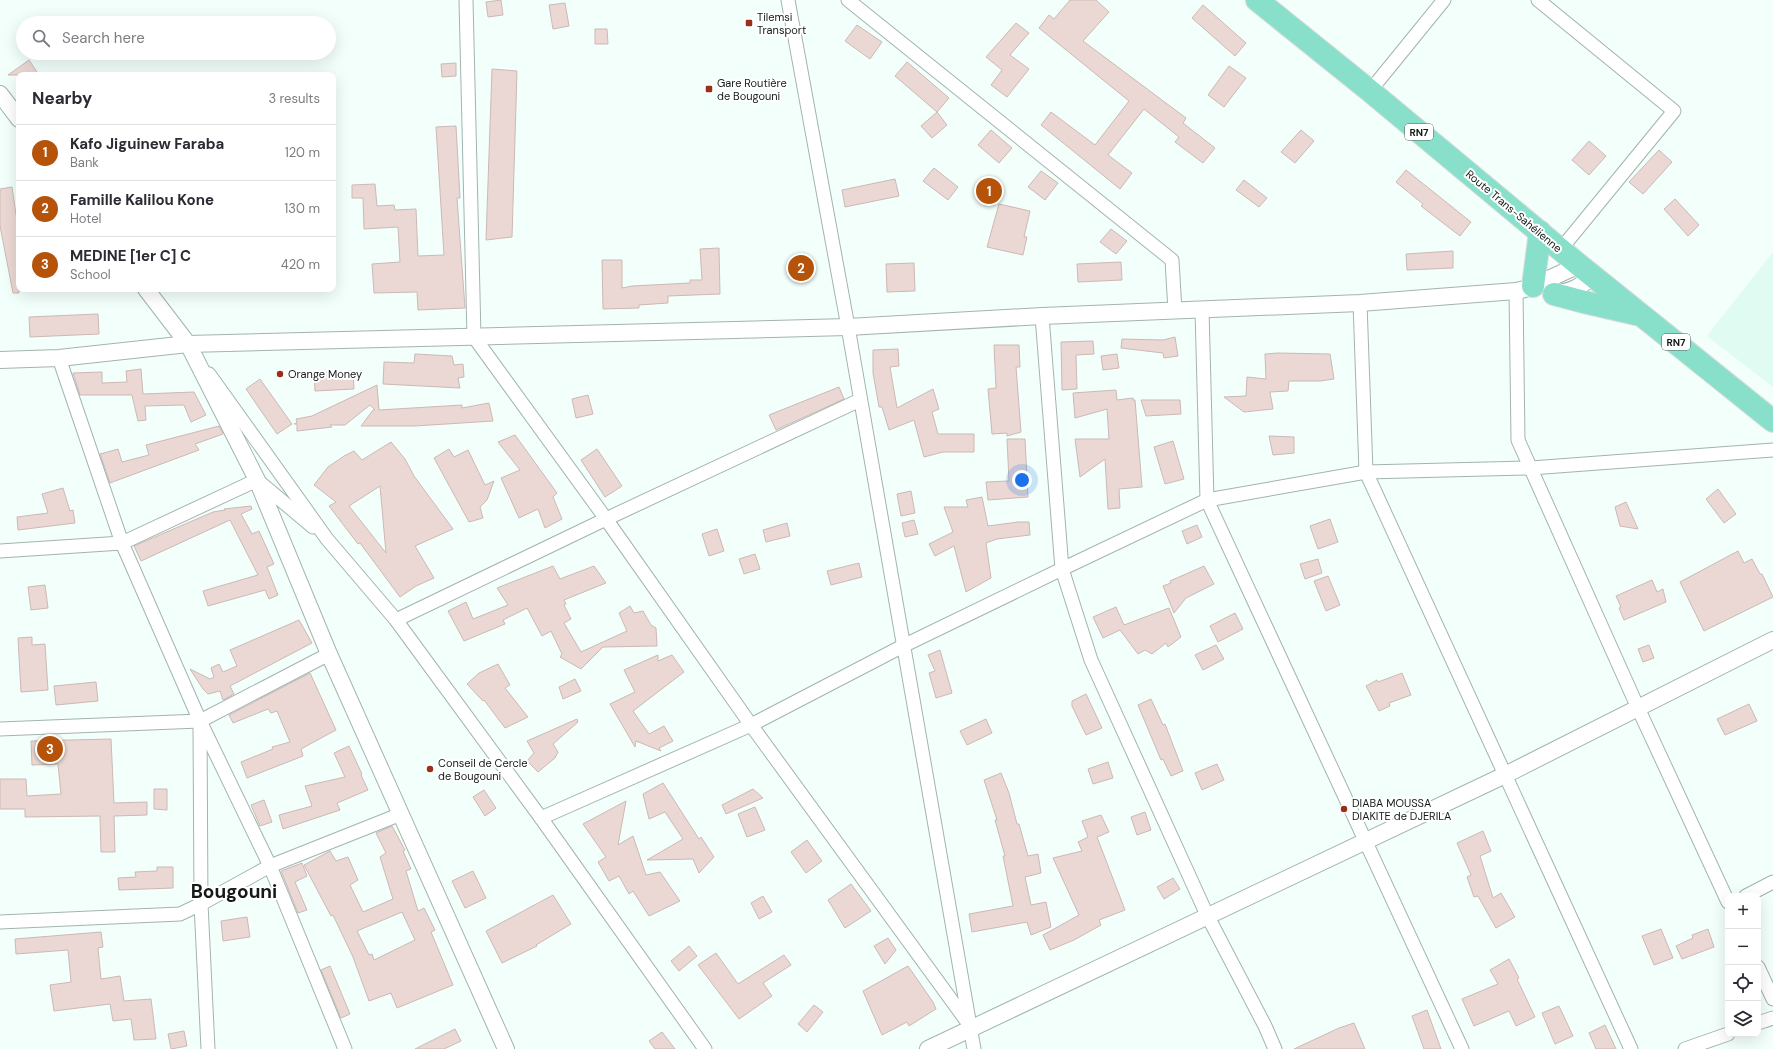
<!DOCTYPE html>
<meta charset="utf-8">
<style>
body{margin:0;font-family:"DM Sans",sans-serif;background:#f2f2f3;color:#2b2b33}
.controls{position:absolute;right:12px;bottom:12px;display:grid;overflow:hidden;border-radius:8px;box-shadow:0 4px 16px #0002}
.controls button{width:36px;height:36px;display:grid;place-items:center;padding:0;border:0;border-bottom:1px solid #e1e1e2;background:#fff;color:#2b2b33;font:20px sans-serif}
.you{position:absolute;left:1022px;top:480px;width:14px;height:14px;margin:-10px;border:3px solid #fff;border-radius:50%;background:#1a73e8;box-shadow:0 0 0 6px #1a73e833}
.badge{display:grid;place-items:center;width:26px;height:26px;border-radius:50%;background:#b45309;color:#fff;font-size:13px;font-weight:700}
.pin{position:absolute;translate:-50% -50%;border:2px solid #fff;box-shadow:0 1px 4px #0006}
.list{margin:0;padding:0;list-style:none}
h2{display:flex;justify-content:space-between;align-items:center;height:52px;margin:0;padding:0 16px;font-size:17px}
h2 small{font-size:13px;font-weight:400;color:#7c7c81}
.list li{display:grid;grid-template-columns:26px 1fr auto;gap:12px;align-items:center;box-sizing:border-box;height:56px;padding:0 16px;border-top:1px solid #e1e1e2}
.list b{display:block;font-size:15px;white-space:nowrap}
.list p{margin:0;font-size:13px;white-space:nowrap;color:#7c7c81}
.list em{font-size:13px;font-style:normal;color:#7c7c81}
.icon{flex:none;width:22px;height:22px;fill:none;stroke:currentColor;stroke-width:2;stroke-linecap:round;stroke-linejoin:round}
.map{position:relative;flex:none;width:1773px;height:1049px;overflow:hidden}
.search{position:absolute;background:#fff;box-shadow:0 4px 16px #0002;left:16px;top:16px;width:320px;height:44px;display:flex;align-items:center;gap:10px;box-sizing:border-box;padding:0 14px;border-radius:22px;color:#7c7c81;font-size:15px}
.panel{position:absolute;background:#fff;box-shadow:0 4px 16px #0002;left:16px;top:72px;width:320px;height:220px;border-radius:8px}
.map>svg:first-child{display:block}
</style>
<div class="map">
<svg width="1773" height="1049" viewBox="0 0 1773 1049">
<rect width="100%" height="100%" fill="#f3fffb"/>
<polygon fill="#dffbf2" points="1773,252 1773,387 1707,336"/>
<g fill="#ebd8d4" stroke="#cbb9b5" fill-rule="evenodd">
<polygon points="501,0 503,15 488,17 486,2"/>
<polygon points="1070,0 1096,0 1109,12 1083,41 1186,118 1183,123 1215,148 1203,163 1175,142 1179,137 1144,109 1108,155 1132,173 1120,189 1041,125 1051,112 1095,145 1129,101 1039,28 1049,15 1054,19"/>
<polygon points="565,3 569,26 553,29 549,5"/>
<polygon points="1203,5 1246,43 1235,56 1192,18"/>
<polygon points="1016,23 1029,33 1010,55 1029,69 1007,97 991,85 1002,70 986,57"/>
<polygon points="857,25 882,42 870,59 845,41"/>
<polygon points="595,29 607,29 608,44 595,44"/>
<polygon points="29,60 39,75 8,75"/>
<polygon points="907,62 949,98 937,112 895,76"/>
<polygon points="456,63 456,76 442,77 441,64"/>
<polygon points="1229,66 1246,78 1224,107 1208,95"/>
<polygon points="492,69 517,71 512,237 486,240"/>
<polygon points="937,112 947,125 932,138 921,126"/>
<polygon points="456,126 460,198 457,198 465,308 418,310 417,292 374,293 372,264 400,262 398,227 364,229 363,198 352,198 352,185 375,184 377,206 394,205 395,210 416,209 418,256 444,255 436,127"/>
<polygon points="991,130 1012,148 999,163 978,145"/>
<polygon points="1301,130 1314,141 1295,163 1281,152"/>
<polygon points="1589,141 1606,156 1589,175 1572,160"/>
<polygon points="1659,150 1672,162 1643,194 1629,182"/>
<polygon points="934,168 958,187 948,200 923,181"/>
<polygon points="1406,170 1471,222 1460,236 1421,206 1423,204 1396,182"/>
<polygon points="1041,171 1058,183 1045,200 1028,187"/>
<polygon points="895,179 899,196 845,207 842,190"/>
<polygon points="1244,180 1267,198 1259,207 1236,190"/>
<polygon points="12,187 19,235 19,293 13,293 0,226 0,189"/>
<polygon points="1675,199 1699,225 1688,236 1664,209"/>
<polygon points="999,204 1030,211 1024,237 1027,237 1023,255 987,247"/>
<polygon points="1111,229 1127,241 1116,254 1100,242"/>
<polygon points="719,248 720,294 668,296 668,303 639,305 639,308 603,309 602,260 622,260 622,288 632,286 690,283 690,280 702,280 700,249"/>
<polygon points="1453,251 1453,268 1407,270 1406,254"/>
<polygon points="1121,262 1122,280 1078,282 1077,264"/>
<polygon points="914,263 915,291 887,292 886,264"/>
<polygon points="98,314 99,334 30,337 29,317"/>
<polygon points="1175,337 1178,356 1164,358 1163,353 1121,348 1122,339 1163,340"/>
<polygon points="1093,341 1094,354 1076,355 1077,389 1062,390 1061,342"/>
<polygon points="994,345 1019,345 1020,367 1016,367 1021,432 1007,436 1007,433 992,434 988,389 996,388"/>
<polygon points="898,349 899,366 890,367 897,408 933,389 939,409 932,412 938,434 974,434 974,452 943,452 924,457 914,420 889,430 882,407 879,407 873,373 873,350"/>
<polygon points="1278,353 1330,354 1334,379 1320,381 1289,381 1288,391 1270,392 1273,409 1244,412 1224,397 1246,396 1247,377 1266,379 1265,354"/>
<polygon points="415,354 452,356 454,365 463,364 464,377 458,378 460,388 383,384 384,362 414,363"/>
<polygon points="1117,354 1119,368 1103,370 1101,356"/>
<polygon points="141,369 143,394 194,392 206,415 191,422 184,405 145,406 146,420 138,421 132,395 80,395 73,373 102,372 102,383 127,382 126,371"/>
<polygon points="353,371 354,389 315,391 314,373"/>
<polygon points="260,379 292,424 277,434 246,389"/>
<polygon points="377,385 379,410 462,405 462,408 489,403 493,421 415,426 361,426 373,410 375,410 370,405 345,425 330,425 332,427 297,431 297,424 294,424 297,423 296,419 312,416"/>
<polygon points="839,387 844,399 776,430 769,415"/>
<polygon points="1116,390 1117,400 1133,398 1133,400 1135,400 1142,487 1119,489 1120,508 1108,509 1105,459 1080,477 1075,439 1109,439 1107,409 1075,418 1073,393"/>
<polygon points="588,395 593,414 576,418 572,399"/>
<polygon points="1141,400 1180,400 1181,414 1146,416"/>
<polygon points="219,426 223,434 195,444 199,450 110,483 100,454 118,449 122,462 149,455 146,445"/>
<polygon points="515,435 557,493 553,497 562,519 545,528 538,509 519,518 501,478 520,470 498,442"/>
<polygon points="1269,436 1294,437 1294,453 1273,455"/>
<polygon points="1007,439 1025,439 1028,497 988,500 986,482 1009,481"/>
<polygon points="1173,441 1184,479 1165,484 1154,447"/>
<path d="M 391,442 L 405,459 L 414,476 L 453,529 L 415,546 L 434,578 L 416,586 L 400,597 L 360,543 L 358,544 L 329,506 L 336,502 L 314,485 L 328,467 L 344,456 L 354,451 L 362,460 ZM 380,486 L 386,553 L 349,506 Z"/>
<polygon points="449,449 454,457 468,450 485,485 494,481 487,500 480,507 483,518 469,522 434,458"/>
<polygon points="597,449 622,486 605,497 581,460"/>
<polygon points="63,488 70,511 73,510 75,523 18,530 17,517 48,513 42,494"/>
<polygon points="1718,489 1736,514 1724,523 1706,499"/>
<polygon points="911,491 915,513 901,516 897,494"/>
<polygon points="982,497 988,526 1018,522 1029,522 1030,535 997,539 986,543 991,578 966,592 954,546 935,556 929,544 953,532 944,507 968,507 966,500"/>
<polygon points="1626,502 1638,529 1620,526 1615,507"/>
<polygon points="251,506 252,509 241,514 252,534 259,531 274,564 267,567 278,595 269,599 265,590 208,606 203,591 258,575 230,520 141,561 134,546 213,512 225,510 224,509"/>
<polygon points="1330,519 1338,542 1318,549 1310,526"/>
<polygon points="914,520 918,534 905,537 902,523"/>
<polygon points="787,523 790,536 766,542 763,530"/>
<polygon points="1197,525 1202,537 1187,544 1182,531"/>
<polygon points="717,529 724,551 709,556 702,534"/>
<polygon points="1738,551 1744,563 1752,559 1760,574 1762,574 1773,597 1704,631 1680,582"/>
<polygon points="755,554 760,569 744,574 739,559"/>
<polygon points="1318,559 1322,573 1305,579 1300,564"/>
<polygon points="859,563 862,577 831,585 827,571"/>
<polygon points="553,566 560,579 594,566 606,583 564,600 566,604 564,605 571,619 564,623 581,652 627,631 619,613 630,606 634,613 643,611 651,625 656,628 657,646 603,647 581,669 560,657 562,654 551,631 542,636 527,608 503,620 505,624 464,641 448,611 466,602 473,619 508,605 497,588"/>
<polygon points="1204,566 1214,584 1186,598 1174,613 1163,586 1171,583 1170,581"/>
<polygon points="1328,576 1340,605 1326,611 1314,581"/>
<polygon points="1652,580 1657,592 1663,589 1666,602 1624,620 1619,608 1621,607 1616,596"/>
<polygon points="45,585 48,608 31,610 28,587"/>
<polygon points="1116,607 1124,625 1169,608 1181,637 1168,647 1166,643 1152,654 1145,650 1138,654 1120,630 1103,638 1093,617"/>
<polygon points="1235,613 1243,629 1218,642 1210,626"/>
<polygon points="299,620 312,643 230,686 234,694 223,700 220,691 208,694 203,689 190,669 210,679 214,677 211,668 219,664 223,672 237,666 230,650"/>
<polygon points="32,637 32,645 45,644 48,690 21,692 18,638"/>
<polygon points="1216,645 1224,659 1203,670 1195,655"/>
<polygon points="1649,645 1654,658 1643,662 1638,649"/>
<polygon points="940,650 952,693 936,698 929,673 935,671 928,655"/>
<polygon points="658,655 658,661 672,655 684,672 633,711 649,734 664,726 673,741 659,748 661,751 636,741 635,747 610,704 635,692 624,670"/>
<polygon points="498,664 510,685 505,688 528,717 505,728 484,700 483,701 467,684 479,673"/>
<polygon points="310,673 336,730 301,749 303,756 247,778 241,762 273,749 272,747 290,742 277,711 271,713 268,709 233,723 229,715"/>
<polygon points="1402,673 1411,695 1389,703 1390,706 1379,711 1366,686 1377,680 1378,682"/>
<polygon points="575,679 581,691 563,699 559,687"/>
<polygon points="96,682 98,701 56,705 54,686"/>
<polygon points="1086,694 1102,728 1086,735 1072,706 1072,701"/>
<polygon points="1151,699 1163,725 1165,724 1183,771 1171,776 1163,759 1161,760 1138,705"/>
<polygon points="1749,704 1757,721 1725,735 1717,719"/>
<polygon points="577,719 578,722 553,744 558,752 555,758 538,772 527,761 534,753 527,741"/>
<polygon points="986,719 992,733 967,745 960,731"/>
<polygon points="111,739 114,803 147,802 147,815 114,816 115,852 101,852 100,816 25,817 25,809 0,809 0,779 26,779 27,796 61,794 58,764 32,765 31,741"/>
<polygon points="349,746 362,774 361,775 368,790 337,803 340,810 283,829 279,815 312,806 305,786 345,777 334,753"/>
<polygon points="1108,762 1113,778 1093,784 1088,769"/>
<polygon points="1217,764 1224,780 1202,790 1195,773"/>
<polygon points="1001,773 1009,793 1017,824 1019,824 1028,856 1038,854 1041,873 1025,877 1031,905 1046,902 1051,927 1031,935 1027,922 972,932 969,914 1013,906 1003,856 1005,856 995,820 997,820 984,780"/>
<polygon points="663,783 699,839 701,837 714,857 699,873 693,859 647,860 683,839 665,812 649,819 643,794"/>
<polygon points="154,789 167,789 167,810 154,809"/>
<polygon points="753,789 763,798 726,814 722,805"/>
<polygon points="484,790 496,808 485,816 473,797"/>
<polygon points="264,800 272,822 260,826 251,805"/>
<polygon points="626,801 618,845 633,836 646,875 660,872 680,901 649,916 633,891 629,894 619,876 609,881 598,862 606,857 583,824"/>
<polygon points="755,807 765,830 747,837 738,814"/>
<polygon points="1145,812 1151,830 1137,835 1131,817"/>
<polygon points="1101,815 1109,832 1097,837 1125,910 1099,920 1101,925 1074,940 1050,950 1043,935 1079,915 1053,858 1082,851 1078,842 1088,837 1082,821"/>
<path d="M 392,826 L 405,850 L 403,851 L 411,869 L 406,871 L 418,911 L 424,908 L 435,930 L 431,932 L 453,985 L 397,1008 L 391,993 L 369,1001 L 353,957 L 333,915 L 331,916 L 304,865 L 330,851 L 336,861 L 348,857 L 358,880 L 350,885 L 363,912 L 393,899 L 380,857 L 386,853 L 376,833 ZM 402,912 L 415,940 L 374,960 L 372,954 L 369,955 L 357,931 Z"/>
<polygon points="1483,831 1491,851 1480,856 1493,898 1501,893 1515,917 1496,928 1478,896 1474,897 1467,877 1471,875 1457,843"/>
<polygon points="807,840 822,861 806,873 791,852"/>
<polygon points="302,863 307,876 295,882 307,910 298,913 281,871"/>
<polygon points="157,867 173,867 173,888 119,890 118,878 136,877 135,872 157,871"/>
<polygon points="473,871 486,898 465,908 452,881"/>
<polygon points="1173,878 1180,889 1164,899 1157,887"/>
<polygon points="851,884 871,911 845,928 828,900"/>
<polygon points="553,895 571,924 536,945 537,946 502,963 486,931"/>
<polygon points="763,896 772,912 759,919 751,903"/>
<polygon points="247,917 250,937 223,941 221,921"/>
<polygon points="1661,929 1673,958 1654,965 1642,936"/>
<polygon points="1708,929 1714,947 1682,959 1676,946 1693,938 1692,935"/>
<polygon points="101,932 103,947 98,948 101,979 120,976 124,1001 151,999 156,1039 134,1040 131,1019 113,1021 110,1004 54,1011 50,985 71,982 68,950 16,954 15,939"/>
<polygon points="888,938 896,950 885,964 874,946"/>
<polygon points="689,946 697,956 679,971 671,961"/>
<polygon points="716,953 738,984 784,955 791,965 763,983 772,996 739,1019 698,965"/>
<polygon points="1509,959 1519,978 1517,979 1535,1017 1516,1026 1509,1011 1474,1026 1462,999 1498,984 1490,970"/>
<polygon points="330,966 350,1014 341,1018 321,970"/>
<polygon points="908,966 933,1002 936,1009 909,1026 907,1022 882,1035 863,991"/>
<polygon points="814,1005 823,1012 807,1032 798,1024"/>
<polygon points="1559,1006 1573,1036 1555,1044 1542,1013"/>
<polygon points="1427,1010 1441,1049 1424,1049 1412,1016"/>
<polygon points="1354,1023 1365,1049 1294,1049 1339,1028"/>
<polygon points="1605,1025 1616,1049 1596,1049 1589,1033"/>
<polygon points="455,1029 461,1041 444,1049 415,1049"/>
<polygon points="184,1031 187,1046 171,1049 168,1034"/>
<polygon points="662,1032 675,1049 655,1049 649,1041"/>
</g>
<g fill="none" stroke-linecap="round" stroke-linejoin="round">
<defs>
<g id="minor">
<polyline points="466,0 474,337 606,519 751,725 971,1027"/>
<polyline points="788,0 848,327 974,1049"/>
<polyline points="848,0 1172,260 1175,311"/>
<polyline points="1538,0 1674,111 1561,249"/>
<polyline points="1370,91 1444,0"/>
<polyline points="1516,291 1518,440 1638,708 1728,902"/>
<polyline points="1360,303 1366,472 1631,1049"/>
<polyline points="1202,310 1207,500 1462,1049"/>
<polyline points="1042,316 1062,569 1091,660 1207,915 1265,1026 1275,1049"/>
<polyline points="59,358 122,543 200,721 270,866 345,1049"/>
<polyline points="209,374 327,539 396,620 541,818 705,1049"/>
<polyline points="0,551 122,543 257,480 313,527"/>
<polyline points="396,620 606,519 860,400"/>
<polyline points="200,725 201,904 208,1049"/>
<polyline points="0,729 200,721 329,654"/>
<polyline points="541,818 751,725 903,646 1062,569 1207,500 1366,472 1531,468 1773,450"/>
<polyline points="1746,896 1773,882"/>
<polyline points="0,922 180,914 201,904 270,866 401,814"/>
<polyline points="1758,967 1773,999"/>
<polyline points="1758,1023 1773,1018"/>
<polyline points="1685,1049 1728,1034"/>
</g>
<g id="tertiary">
<polyline points="0,94 19,119"/>
<polyline points="146,289 188,344 257,480 329,654 506,1049"/>
<path d="M 1556,293 C 1572,292 1581,286 1593,276"/>
<polyline points="0,360 59,358 188,344 848,327 1042,316 1360,303 1516,291 1529,288 1579,265"/>
<polyline points="928,1049 1505,775 1773,640"/>
</g>
<g id="trunk">
<polyline points="1257,0 1370,91 1579,265 1773,421"/>
<polyline points="1533,286 1540,232"/>
<polyline points="1554,294 1584,302 1636,314"/>
</g>
</defs>
<use href="#minor" stroke="#a2b4ae" stroke-width="15"/>
<use href="#tertiary" stroke="#a2b4ae" stroke-width="18"/>
<use href="#trunk" stroke="#d9dada" stroke-width="24"/>
<use href="#minor" stroke="#fff" stroke-width="13"/>
<use href="#tertiary" stroke="#fff" stroke-width="16"/>
<use href="#trunk" stroke="#88e0cb" stroke-width="22"/>
</g>
<g fill="#982f19" stroke="#fff" stroke-width="1.5">
<rect x="745" y="19" width="8" height="8" rx="2"/>
<rect x="705" y="85" width="8" height="8" rx="2"/>
<circle cx="280" cy="374" r="4"/>
<circle cx="430" cy="769" r="4"/>
<circle cx="1344" cy="809" r="4"/>
</g>
<g text-anchor="middle" dominant-baseline="central" stroke-width="4" stroke-linejoin="round" paint-order="stroke">
<g fill="#fff" stroke="#5a5f5d" stroke-width="1">
<rect x="1405" y="124" width="28" height="16" rx="3"/>
<rect x="1662" y="334" width="28" height="16" rx="3"/>
</g>
<g font-size="10" font-weight="bold" fill="#131a18">
<text x="1419" y="132">RN7</text>
<text x="1676" y="342">RN7</text>
</g>
<g font-size="11" fill="#131a18" stroke="#fff" text-anchor="start">
<text x="757" y="17">Tilemsi<tspan x="757" dy="13">Transport</tspan></text>
<text x="717" y="83">Gare Routière<tspan x="717" dy="13">de Bougouni</tspan></text>
<text x="288" y="374">Orange Money</text>
<text x="438" y="763">Conseil de Cercle<tspan x="438" dy="13">de Bougouni</tspan></text>
<text x="1352" y="803">DIABA MOUSSA<tspan x="1352" dy="13">DIAKITE de DJERILA</tspan></text>
</g>
<g font-size="11" fill="#131a18" stroke="#fff">
<text transform="translate(1514 211) rotate(40)">Route Trans-Sahélienne</text>
</g>
<g font-size="19" font-weight="bold" fill="#131a18" stroke="#fff">
<text x="234" y="891">Bougouni</text>
</g>
</g>
</svg>
<div class="controls">
<button>+</button>
<button>−</button>
<button><svg class="icon" aria-label="locate" viewBox="0 0 24 24"><circle cx="12" cy="12" r="6"/><path d="M12 2v4M12 18v4M2 12h4M18 12h4"/></svg></button>
<button><svg class="icon" aria-label="layers" viewBox="0 0 24 24"><path d="M12 4l9 5-9 5-9-5zM3 14l9 5 9-5"/></svg></button>
</div>
<div class="you"></div>
<div class="pin badge" style="left:989px;top:191px">1</div>
<div class="pin badge" style="left:801px;top:268px">2</div>
<div class="pin badge" style="left:50px;top:749px">3</div>
<div class="search"><svg class="icon" aria-label="search" viewBox="0 0 24 24"><circle cx="10" cy="10" r="6"/><path d="M15 15l6 6"/></svg>Search here</div>
<section class="panel">
<h2>Nearby<small>3 results</small></h2>
<ul class="list">
<li><span class="badge">1</span><div><b>Kafo Jiguinew Faraba</b><p>Bank</p></div><em>120 m</em></li>
<li><span class="badge">2</span><div><b>Famille Kalilou Kone</b><p>Hotel</p></div><em>130 m</em></li>
<li><span class="badge">3</span><div><b>MEDINE [1er C] C</b><p>School</p></div><em>420 m</em></li>
</ul>
</section>
</div>
